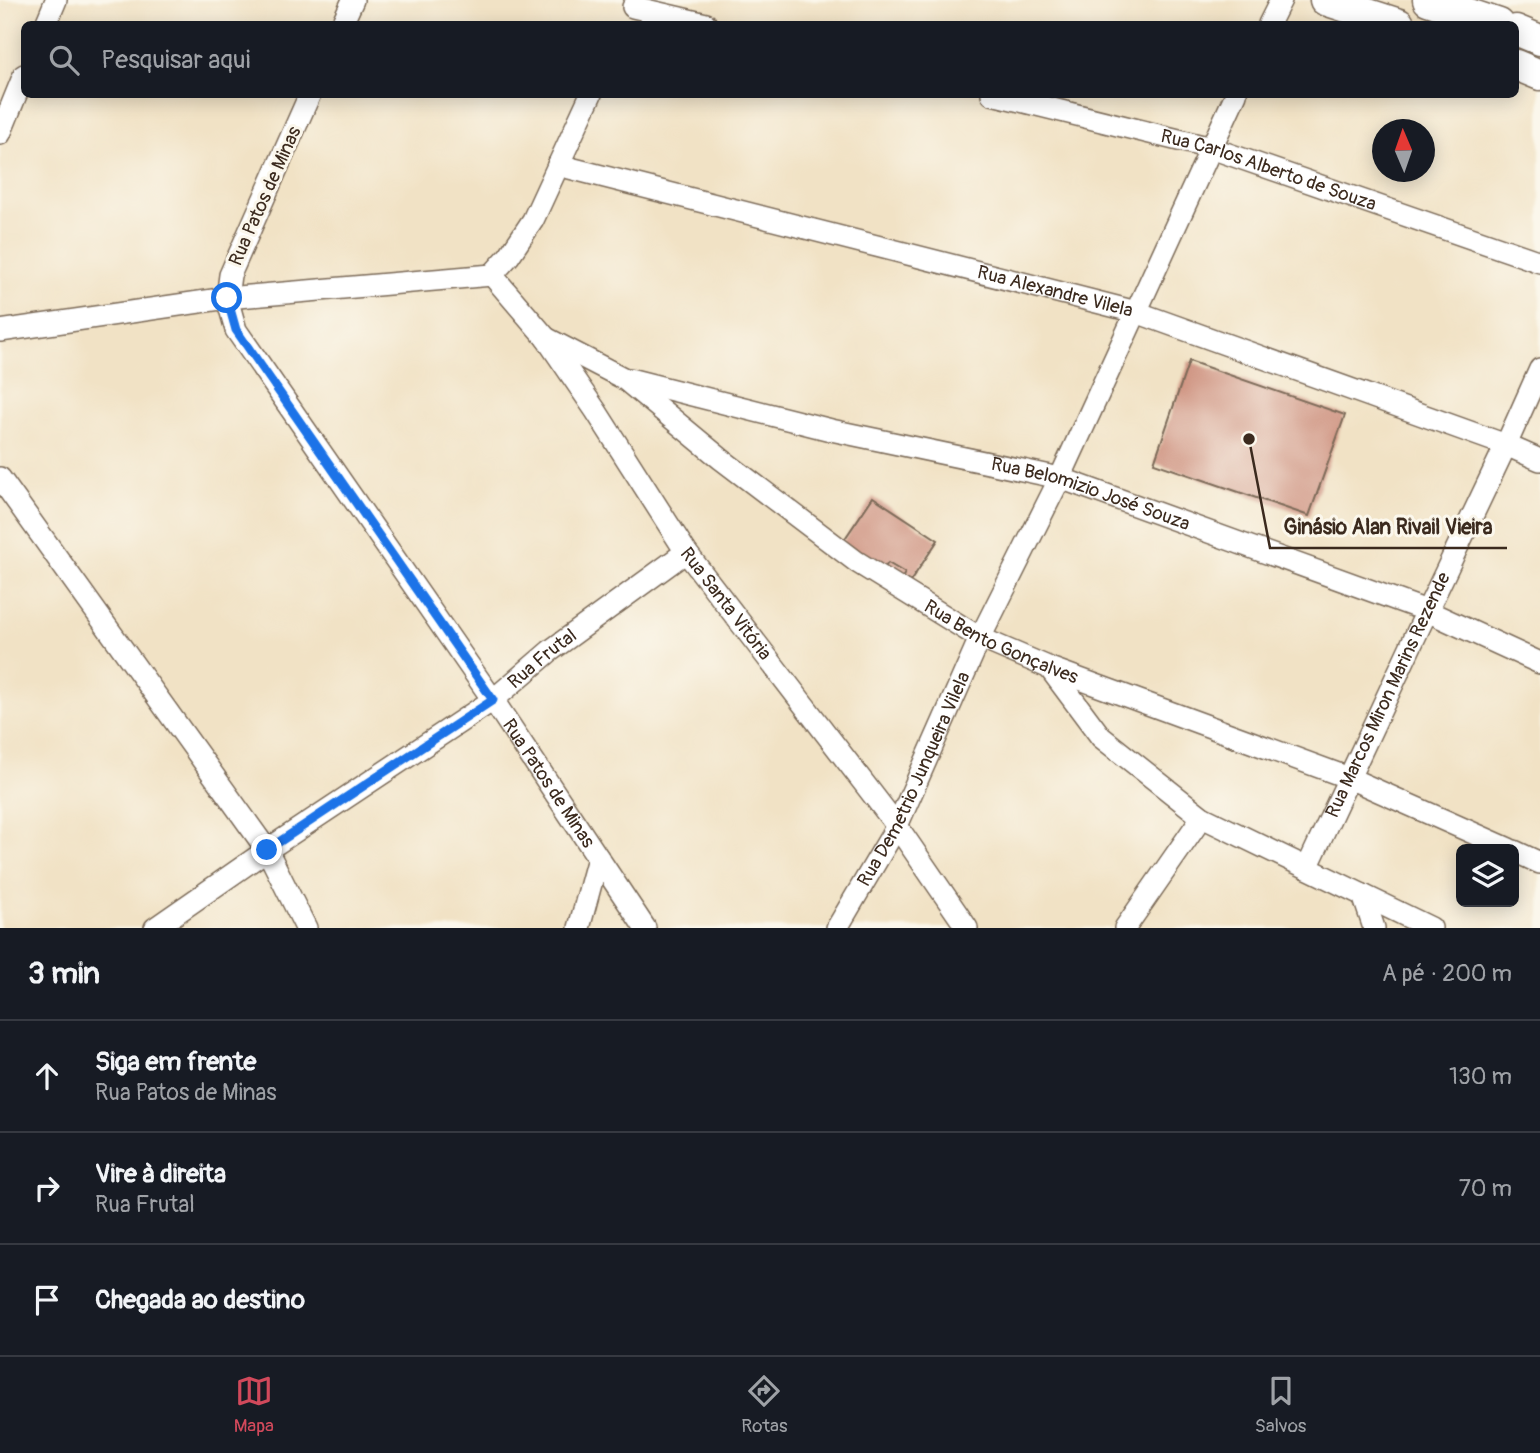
<!DOCTYPE html>
<html lang="pt">
<meta charset="utf-8">
<style>
body{margin:0;font-family:Pangolin,sans-serif;background:#242831;color:#f1f3f6}
.controls{position:absolute;right:21px;bottom:21px;display:grid;overflow:hidden;border-radius:10px;box-shadow:0 4px 18px #0003}
.controls button{width:63px;height:63px;display:grid;place-items:center;padding:0;border:0;border-bottom:2px solid #363941;background:#171b24;color:#f1f3f6;font:35px sans-serif}
.compass{position:absolute;left:1372px;top:119px;width:63px;height:63px;border-radius:50%;background:#171b24;box-shadow:0 4px 18px #0003;rotate:358deg}
.stop{position:absolute;width:21px;height:21px;margin:-16px;border:5px solid #1a73e8;border-radius:50%;background:#fff}
.stop.end{background:#1a73e8;border-color:#fff;box-shadow:0 2px 7px #0008}
.list{margin:0;padding:0;list-style:none}
h2{display:flex;justify-content:space-between;align-items:center;height:91px;margin:0;padding:0 28px;font-size:30px}
h2 small{font-size:23px;font-weight:400;color:#9ea1a6}
.list li{display:grid;grid-template-columns:46px 1fr auto;gap:21px;align-items:center;box-sizing:border-box;height:112px;padding:0 28px;border-top:2px solid #363941}
.list b{display:block;font-size:26px;white-space:nowrap}
.list p{margin:0;font-size:23px;white-space:nowrap;color:#9ea1a6}
.list em{font-size:23px;font-style:normal;color:#9ea1a6}
.icon{flex:none;width:38px;height:38px;fill:none;stroke:currentColor;stroke-width:2;stroke-linecap:round;stroke-linejoin:round}
.map{position:relative;flex:none;width:1540px;height:928px;overflow:hidden}
.search{position:absolute;background:#171b24;box-shadow:0 4px 18px #0003;left:21px;right:21px;top:21px;height:77px;display:flex;align-items:center;gap:18px;box-sizing:border-box;padding:0 24px;border-radius:10px;color:#9ea1a6;font-size:26px}
.sheet{height:427px;background:#171b24}
nav{display:flex;justify-content:space-around;align-items:center;box-sizing:border-box;height:98px;border-top:2px solid #363941;background:#171b24;font-size:19px;color:#9ea1a6}
nav a{display:grid;justify-items:center;gap:4px}
nav .on{color:#d1495b}
.map>svg:first-child{display:block}
</style>
<div class="map">
<svg width="1540" height="928" viewBox="0 0 1540 928">
<rect width="100%" height="100%" fill="#fbf7ec"/>
<filter id="ink" filterUnits="userSpaceOnUse"><feTurbulence type="fractalNoise" baseFrequency=".0143" numOctaves="2"/><feDisplacementMap in="SourceGraphic" scale="14" xChannelSelector="R" yChannelSelector="G"/><feConvolveMatrix kernelMatrix="1 2 1 2 8 2 1 2 1" color-interpolation-filters="sRGB"/></filter>
<filter id="wash" filterUnits="userSpaceOnUse"><feTurbulence type="fractalNoise" baseFrequency=".00686" numOctaves="4" result="noise"/><feDisplacementMap in="SourceGraphic" scale="28" xChannelSelector="R" yChannelSelector="G"/><feGaussianBlur stdDeviation="1.57" result="paint"/><feColorMatrix in="noise" values="0 0 0 0 0 0 0 0 0 0 0 0 0 0 0 0 0 1.4 0 .05"/><feComposite in="paint" operator="in"/></filter>
<g filter="url(#wash)">
<rect width="100%" height="100%" fill="#f1e2c5"/>
<g id="blocks">
<g fill="#d09684">
<polygon points="1189,361 1345,415 1309,516 1154,463"/>
<polygon points="873,497 938,540 910,582 902,578 905,573 888,563 883,570 842,543"/>
</g>
</g>
</g>
<g filter="url(#ink)">
<use href="#blocks" fill-opacity="0" stroke="#7b6a58" stroke-width="2"/>
<g fill="none" stroke-linecap="round" stroke-linejoin="round">
<defs>
<g id="minor">
<polyline points="633,7 706,24"/>
<polyline points="46,24 56,0"/>
<polyline points="342,24 353,0"/>
<polyline points="1269,24 1281,0"/>
<path id="s1" d="M 310,94 L 230,275 L 227,298 L 236,330 L 493,700 L 645,928"/>
<path id="s2" d="M 992,94 L 1211,148 L 1540,262"/>
<polyline points="0,134 24,75"/>
<path id="s3" d="M 558,165 L 1136,312 L 1506,445 L 1540,460"/>
<path id="s4" d="M 492,275 L 546,338 L 596,411 L 686,552 L 897,826 L 967,928"/>
<polyline points="492,275 509,256 533,220 591,94"/>
<polyline points="0,331 227,298 492,275"/>
<path id="s5" d="M 546,338 L 623,378 L 721,459 L 857,562 L 980,638 L 1050,668 L 1349,778 L 1509,849"/>
<path id="s6" d="M 629,379 L 831,430 L 1060,478 L 1427,611 L 1540,663"/>
<polyline points="0,478 267,850 306,928"/>
<polyline points="1051,670 1101,737 1202,817 1431,928"/>
<polyline points="1514,851 1540,863"/>
<path id="s7" d="M 1307,868 L 1427,611 L 1506,445 L 1540,369"/>
<polyline points="1363,895 1374,928"/>
<path id="s8" d="M 155,928 L 267,850 L 493,700 L 550,651 L 686,552"/>
<polyline points="579,928 598,858"/>
<path id="s9" d="M 837,928 L 897,826 L 980,638 L 1060,478 L 1236,94"/>
<polyline points="1125,928 1202,817"/>
</g>
<g id="secondary">
<polyline points="1325,0 1399,24"/>
<polyline points="1428,0 1499,24"/>
<polyline points="1516,30 1540,40"/>
<polyline points="1516,65 1540,75"/>
</g>
</defs>
<use href="#minor" stroke="#7b6a58" stroke-width="24"/>
<use href="#secondary" stroke="#7b6a58" stroke-width="33"/>
<use href="#minor" stroke="#fff" stroke-width="21"/>
<use href="#secondary" stroke="#fff" stroke-width="30"/>
</g>
</g>
<g fill="none" stroke-linecap="round" stroke-linejoin="round" filter="url(#ink)">
<polyline stroke="#1a73e8" stroke-width="9" points="227,298 236,330 493,700 267,850"/>
</g>
<g text-anchor="middle" dominant-baseline="central" stroke-width="6" stroke-linejoin="round" paint-order="stroke">
<g font-size="19" fill="#3b2a1e" stroke="#fbf7ec">
<text stroke="none"><textPath href="#s2" startOffset="287">Rua Carlos Alberto de Souza</textPath></text>
<text transform="translate(265 196) rotate(-66)">Rua Patos de Minas</text>
<text stroke="none"><textPath href="#s3" startOffset="513">Rua Alexandre Vilela</textPath></text>
<text stroke="none"><textPath href="#s6" startOffset="476">Rua Belomizio José Souza</textPath></text>
<text stroke="none"><textPath href="#s4" startOffset="404">Rua Santa Vitória</textPath></text>
<text stroke="none"><textPath href="#s5" startOffset="550">Rua Bento Gonçalves</textPath></text>
<text stroke="none"><textPath href="#s8" startOffset="472">Rua Frutal</textPath></text>
<text stroke="none"><textPath href="#s7" startOffset="191">Rua Marcos Miron Marins Rezende</textPath></text>
<text stroke="none"><textPath href="#s9" startOffset="168">Rua Demetrio Junqueira Vilela</textPath></text>
<text stroke="none"><textPath href="#s1" startOffset="805">Rua Patos de Minas</textPath></text>
</g>
</g>
<path fill="none" stroke="#3b2a1e" stroke-width="2.5" d="M1249 439L1270 548H1507"/>
<circle fill="#3b2a1e" stroke="#fbf7ec" stroke-width="2.5" cx="1249" cy="439" r="7"/>
<g font-size="21" text-anchor="middle" font-weight="bold" fill="#3b2a1e" stroke="#fbf7ec" stroke-width="6" stroke-linejoin="round" paint-order="stroke">
<text x="1388" y="534">Ginásio Alan Rivail Vieira</text>
</g>
</svg>
<div class="controls">
<button><svg class="icon" aria-label="layers" viewBox="0 0 24 24"><path d="M12 4l9 5-9 5-9-5zM3 14l9 5 9-5"/></svg></button>
</div>
<svg class="compass" viewBox="-18 -18 36 36"><path d="M0-13l5 13h-10z" fill="#e53935"/><path d="M0 13l5-13h-10z" fill="#9ea1a6"/></svg>
<div class="stop" style="left:227px;top:298px"></div>
<div class="stop end" style="left:267px;top:850px"></div>
<div class="search"><svg class="icon" aria-label="search" viewBox="0 0 24 24"><circle cx="10" cy="10" r="6"/><path d="M15 15l6 6"/></svg>Pesquisar aqui</div>
</div>
<section class="sheet">
<h2>3 min<small>A pé · 200 m</small></h2>
<ul class="list">
<li><svg class="icon" aria-label="ahead" viewBox="0 0 24 24"><path d="M12 20V5M6 11l6-6 6 6"/></svg><div><b>Siga em frente</b><p>Rua Patos de Minas</p></div><em>130 m</em></li>
<li><svg class="icon" aria-label="right" viewBox="0 0 24 24"><path d="M7 20v-9h11M14 6l5 5-5 5"/></svg><div><b>Vire à direita</b><p>Rua Frutal</p></div><em>70 m</em></li>
<li><svg class="icon" aria-label="arrive" viewBox="0 0 24 24"><path d="M6 21V4h12l-3 4 3 4H6"/></svg><div><b>Chegada ao destino</b></div></li>
</ul>
</section>
<nav>
<a class="on"><svg class="icon" aria-label="map" viewBox="0 0 24 24"><path d="M3 6l6-2 6 2 6-2v14l-6 2-6-2-6 2zM9 4v14M15 6v14"/></svg>Mapa</a>
<a><svg class="icon" aria-label="directions" viewBox="0 0 24 24"><path d="M12 3l9 9-9 9-9-9zM9 14v-3h6M13 9l2 2-2 2"/></svg>Rotas</a>
<a><svg class="icon" aria-label="saved" viewBox="0 0 24 24"><path d="M7 4h10v16l-5-4-5 4z"/></svg>Salvos</a>
</nav>
